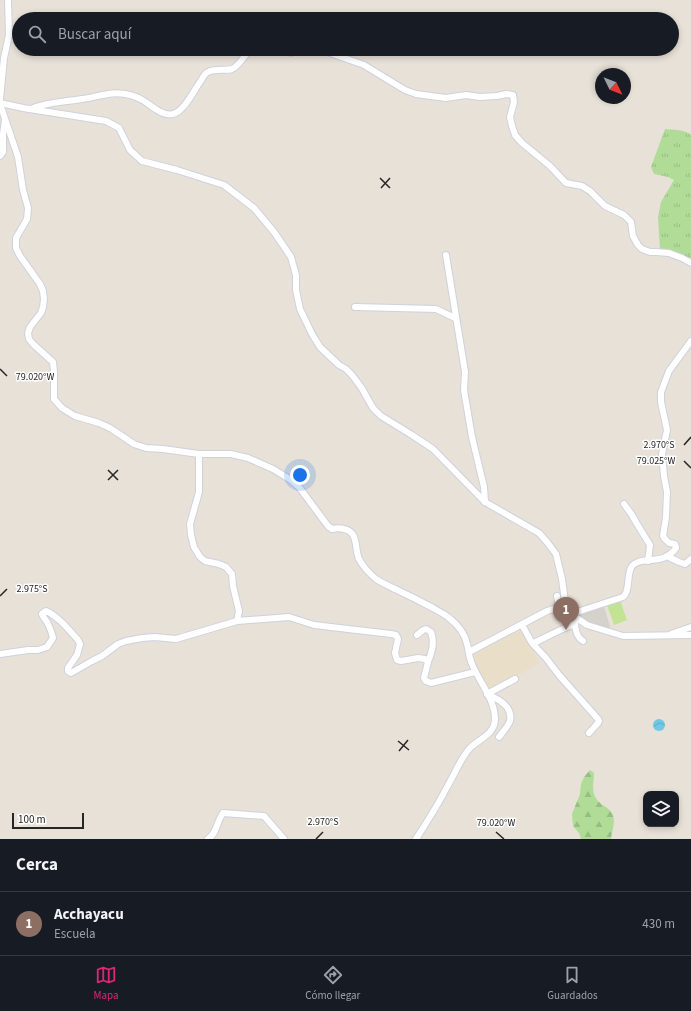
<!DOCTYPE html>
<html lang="es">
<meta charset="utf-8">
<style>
body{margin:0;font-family:"Source Sans 3",sans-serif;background:#20242c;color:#f1f3f6}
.controls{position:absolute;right:12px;bottom:12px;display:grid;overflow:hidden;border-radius:8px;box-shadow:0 2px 6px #0003}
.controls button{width:36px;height:36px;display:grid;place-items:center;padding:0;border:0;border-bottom:1px solid #363941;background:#171b24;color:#f1f3f6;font:20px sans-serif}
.compass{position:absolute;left:595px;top:68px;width:36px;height:36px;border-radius:50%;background:#171b24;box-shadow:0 2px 6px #0003;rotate:133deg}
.scale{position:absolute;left:12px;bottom:10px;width:72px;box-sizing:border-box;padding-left:4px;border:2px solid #262626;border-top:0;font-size:11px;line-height:14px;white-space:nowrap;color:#262626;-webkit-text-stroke:3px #fff;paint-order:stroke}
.you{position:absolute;left:300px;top:475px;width:14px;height:14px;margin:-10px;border:3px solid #fff;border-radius:50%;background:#1a73e8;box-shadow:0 0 0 6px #1a73e833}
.badge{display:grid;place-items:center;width:26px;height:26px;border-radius:50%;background:#db2777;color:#fff;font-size:13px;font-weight:700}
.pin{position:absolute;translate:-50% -33px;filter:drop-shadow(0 1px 2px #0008)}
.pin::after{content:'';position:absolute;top:21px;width:14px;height:12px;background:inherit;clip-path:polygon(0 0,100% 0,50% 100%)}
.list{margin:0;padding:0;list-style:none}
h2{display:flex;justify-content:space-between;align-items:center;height:52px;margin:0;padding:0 16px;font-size:17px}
h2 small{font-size:13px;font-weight:400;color:#9ea1a6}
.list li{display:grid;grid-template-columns:26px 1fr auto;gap:12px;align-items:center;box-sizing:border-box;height:64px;padding:0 16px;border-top:1px solid #363941}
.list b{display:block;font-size:15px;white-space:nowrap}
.list p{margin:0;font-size:13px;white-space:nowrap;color:#9ea1a6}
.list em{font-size:13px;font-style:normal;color:#9ea1a6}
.icon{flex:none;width:22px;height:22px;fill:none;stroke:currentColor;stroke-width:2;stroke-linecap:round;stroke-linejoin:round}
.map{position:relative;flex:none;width:691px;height:839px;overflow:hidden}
.search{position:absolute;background:#171b24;box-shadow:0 2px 6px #0003;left:12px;right:12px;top:12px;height:44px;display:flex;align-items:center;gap:10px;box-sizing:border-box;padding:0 14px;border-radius:22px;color:#9ea1a6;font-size:15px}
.sheet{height:116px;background:#171b24}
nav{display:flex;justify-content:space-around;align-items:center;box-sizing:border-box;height:56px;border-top:1px solid #363941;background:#171b24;font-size:11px;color:#9ea1a6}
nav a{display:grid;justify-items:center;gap:2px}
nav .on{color:#db2777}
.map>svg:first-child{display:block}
</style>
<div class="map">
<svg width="691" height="839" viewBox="0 0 691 839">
<defs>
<pattern id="grass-tufts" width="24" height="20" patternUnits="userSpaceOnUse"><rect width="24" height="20" fill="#b0dc98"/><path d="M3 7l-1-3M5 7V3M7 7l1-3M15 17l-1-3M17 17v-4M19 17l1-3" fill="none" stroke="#97bd83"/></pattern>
<pattern id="forest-firs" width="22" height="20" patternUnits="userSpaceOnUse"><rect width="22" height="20" fill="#b0dc98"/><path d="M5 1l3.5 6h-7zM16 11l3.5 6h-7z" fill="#97bd83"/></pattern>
<pattern id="water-waves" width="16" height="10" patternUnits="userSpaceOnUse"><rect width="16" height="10" fill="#71c7e4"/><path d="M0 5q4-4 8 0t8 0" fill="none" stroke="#62abc3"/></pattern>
</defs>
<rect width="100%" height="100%" fill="#e8e1d8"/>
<polygon fill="#e9dec8" points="521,628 540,663 490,691 472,659 473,655"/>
<path fill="url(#grass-tufts)" d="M 665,129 C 674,130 684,129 691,135 L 691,259 L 675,252 L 660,249 L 658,217 L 661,202 L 674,180 L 668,177 L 654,174 L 651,167 Z"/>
<path fill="url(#forest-firs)" d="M 590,770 L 594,773 C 594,780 592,787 594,794 C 596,800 600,803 604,806 C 619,814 613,826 611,839 L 581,839 L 579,833 L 573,826 L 572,814 L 580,794 L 581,784 L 584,777 Z"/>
<polygon fill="#c2e394" points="620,600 627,620 614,625 607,605"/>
<polygon fill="#d5d1cb" points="603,603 612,633 587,625 571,614"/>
<circle fill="url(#water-waves)" cx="659" cy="725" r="6"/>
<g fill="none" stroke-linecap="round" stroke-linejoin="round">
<defs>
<g id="minor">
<polyline points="289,49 291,53 306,49"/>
<polyline points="319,49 364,65 405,90 416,94 446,98 466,95 480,97 497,96 506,94 513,95 514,102 510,117 512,126 515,135 522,143 550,166 566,183 582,186 590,191 605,206 624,215 631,222 633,236 638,245 642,249 650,252 656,252 669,253 682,258 691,263"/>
<polyline points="0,99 4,58 9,35 8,0"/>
<polyline points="0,103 23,108 106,121 119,128 130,150 142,161 177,170 224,185 254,208 274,232 291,257 296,275 296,290 300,309 312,334 320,347 339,365 346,369 352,375 361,387 373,408 381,416 412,435 433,449 485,502 539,533 547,542 556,554 562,579 566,609 571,614 587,625 623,636 691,635"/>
<path d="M 0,104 L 18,157 L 23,190 L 28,208 L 27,219 L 16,238 L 16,248 L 20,256 L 40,284 L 43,291 L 44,299 L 43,307 L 41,313 L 30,327 L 28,333 L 29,339 L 33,344 L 53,362 L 54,372 L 54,399 L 62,408 L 75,416 L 99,423 L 110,428 L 134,444 L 146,448 L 163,449 L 199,454 L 231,454 L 248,458 L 273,469 L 291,480 L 299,487 L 328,526 L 332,529 C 336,528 340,528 344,529 C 359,532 354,548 359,559 C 363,567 369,573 376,579 C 382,583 389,586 395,589 C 408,595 420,601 433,608 C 438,611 444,614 448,617 C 457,624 465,633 467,644 C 469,651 469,658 472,664 C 479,682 495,699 495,719 C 495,734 479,739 470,748 C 460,759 455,774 447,787 C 438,805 427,822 416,839"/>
<path d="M 31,109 C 47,102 64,102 82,99 C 98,97 113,90 130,95 C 135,96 139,98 144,101 C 152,106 163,117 173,114 C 185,111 195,88 202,79 C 203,77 205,73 208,72 C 215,68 225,71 232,69 C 238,67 246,54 250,49"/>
<polyline points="0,156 3,152 3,134 5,120"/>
<polyline points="446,255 465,372 464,390 472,437 484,487 485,502"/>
<polyline points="355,307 436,309 455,318"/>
<polyline points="199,454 199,492 190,524 191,535 194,547 200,557 205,561 219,564 226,567 232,574 233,586 239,611 237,621"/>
<polyline points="624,504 632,515 637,524 650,545 648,561"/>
<polyline points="667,556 679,562 685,564 691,559"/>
<polyline points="557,596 559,607"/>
<path d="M 571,614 L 623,597 C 625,595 627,593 627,589 C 629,582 628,571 632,566 C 641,555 663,567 676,548 L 675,544 L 669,543 L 665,539 L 663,536 L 666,517 L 667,492 L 664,476 L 662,454 L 667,430 L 661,402 L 661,392 L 669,371 L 691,341"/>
<path d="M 575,622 C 575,629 576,637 583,641"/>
<polyline points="522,625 532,643 546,658 559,675 598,719 599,721 598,723 589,733"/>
<polyline points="671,634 691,627"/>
<path d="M 417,635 L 423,630 L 426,629 L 431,632 C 435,643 432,651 428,662"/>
<path d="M 534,643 C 548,636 561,629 575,624"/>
<polyline points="469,652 547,611 559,607 566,609"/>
<path d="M 0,654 L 28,650 L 38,650 L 47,647 L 53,638 C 52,633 50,628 47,622 C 45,619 43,617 42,614 L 46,611 C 59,617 69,630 78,640 L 80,644 L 77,655 L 68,668 L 68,671 L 71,673 L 92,661 L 102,656 L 118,644 L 126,641 L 142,638 L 155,637 L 176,639 L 237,621 L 289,617 L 314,625 L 391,634 L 396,635 L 398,639 L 395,653 L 397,660 L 401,661 L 418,658 L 425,659 L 428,662 L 424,678 L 426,681 L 431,683 L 475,672"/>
<path d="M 487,694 C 498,699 513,706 510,721 C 508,726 503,732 499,737"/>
<polyline points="487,694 515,679"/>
<path d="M 208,839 C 218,832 216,822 223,813 L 264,816 L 284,839"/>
</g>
</defs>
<use href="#minor" stroke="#ced1df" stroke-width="8"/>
<use href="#minor" stroke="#fff" stroke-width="6"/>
</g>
<path fill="none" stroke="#262626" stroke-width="1.5" d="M 380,178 L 390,188M 381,188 L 390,178M 0,369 L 7,376M 684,445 L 691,437M 684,461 L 691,468M 108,470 L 118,480M 108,480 L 118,470M 0,596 L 7,589M 398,741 L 409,750M 399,751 L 408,740M 496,832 L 504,839M 316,839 L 323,832"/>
<g font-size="10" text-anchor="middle" fill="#262626" stroke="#fff" stroke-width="3" stroke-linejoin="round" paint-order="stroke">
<text x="35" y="380">79.020°W</text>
<text x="659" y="448">2.970°S</text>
<text x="656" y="464">79.025°W</text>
<text x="32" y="592">2.975°S</text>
<text x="323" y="825">2.970°S</text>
<text x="496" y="826">79.020°W</text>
</g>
</svg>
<div class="controls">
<button><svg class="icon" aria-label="layers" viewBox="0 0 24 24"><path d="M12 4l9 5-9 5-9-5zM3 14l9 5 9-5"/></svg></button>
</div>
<svg class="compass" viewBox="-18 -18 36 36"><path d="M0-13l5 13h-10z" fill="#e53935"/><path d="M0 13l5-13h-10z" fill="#9ea1a6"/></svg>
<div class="scale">100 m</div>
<div class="you"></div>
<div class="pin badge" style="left:566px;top:630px;background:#8d6e63">1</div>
<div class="search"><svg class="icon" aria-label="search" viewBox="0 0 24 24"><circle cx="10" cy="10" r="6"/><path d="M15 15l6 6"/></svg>Buscar aquí</div>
</div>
<section class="sheet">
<h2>Cerca<small></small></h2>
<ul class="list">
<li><span class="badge" style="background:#8d6e63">1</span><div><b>Acchayacu</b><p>Escuela</p></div><em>430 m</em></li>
</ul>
</section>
<nav>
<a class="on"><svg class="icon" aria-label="map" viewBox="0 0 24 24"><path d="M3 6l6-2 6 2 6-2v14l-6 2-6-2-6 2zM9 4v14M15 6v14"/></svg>Mapa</a>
<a><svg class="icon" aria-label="directions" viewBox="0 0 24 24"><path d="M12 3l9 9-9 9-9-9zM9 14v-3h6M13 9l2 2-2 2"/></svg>Cómo llegar</a>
<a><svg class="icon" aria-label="saved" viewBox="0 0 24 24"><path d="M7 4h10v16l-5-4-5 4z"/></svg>Guardados</a>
</nav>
